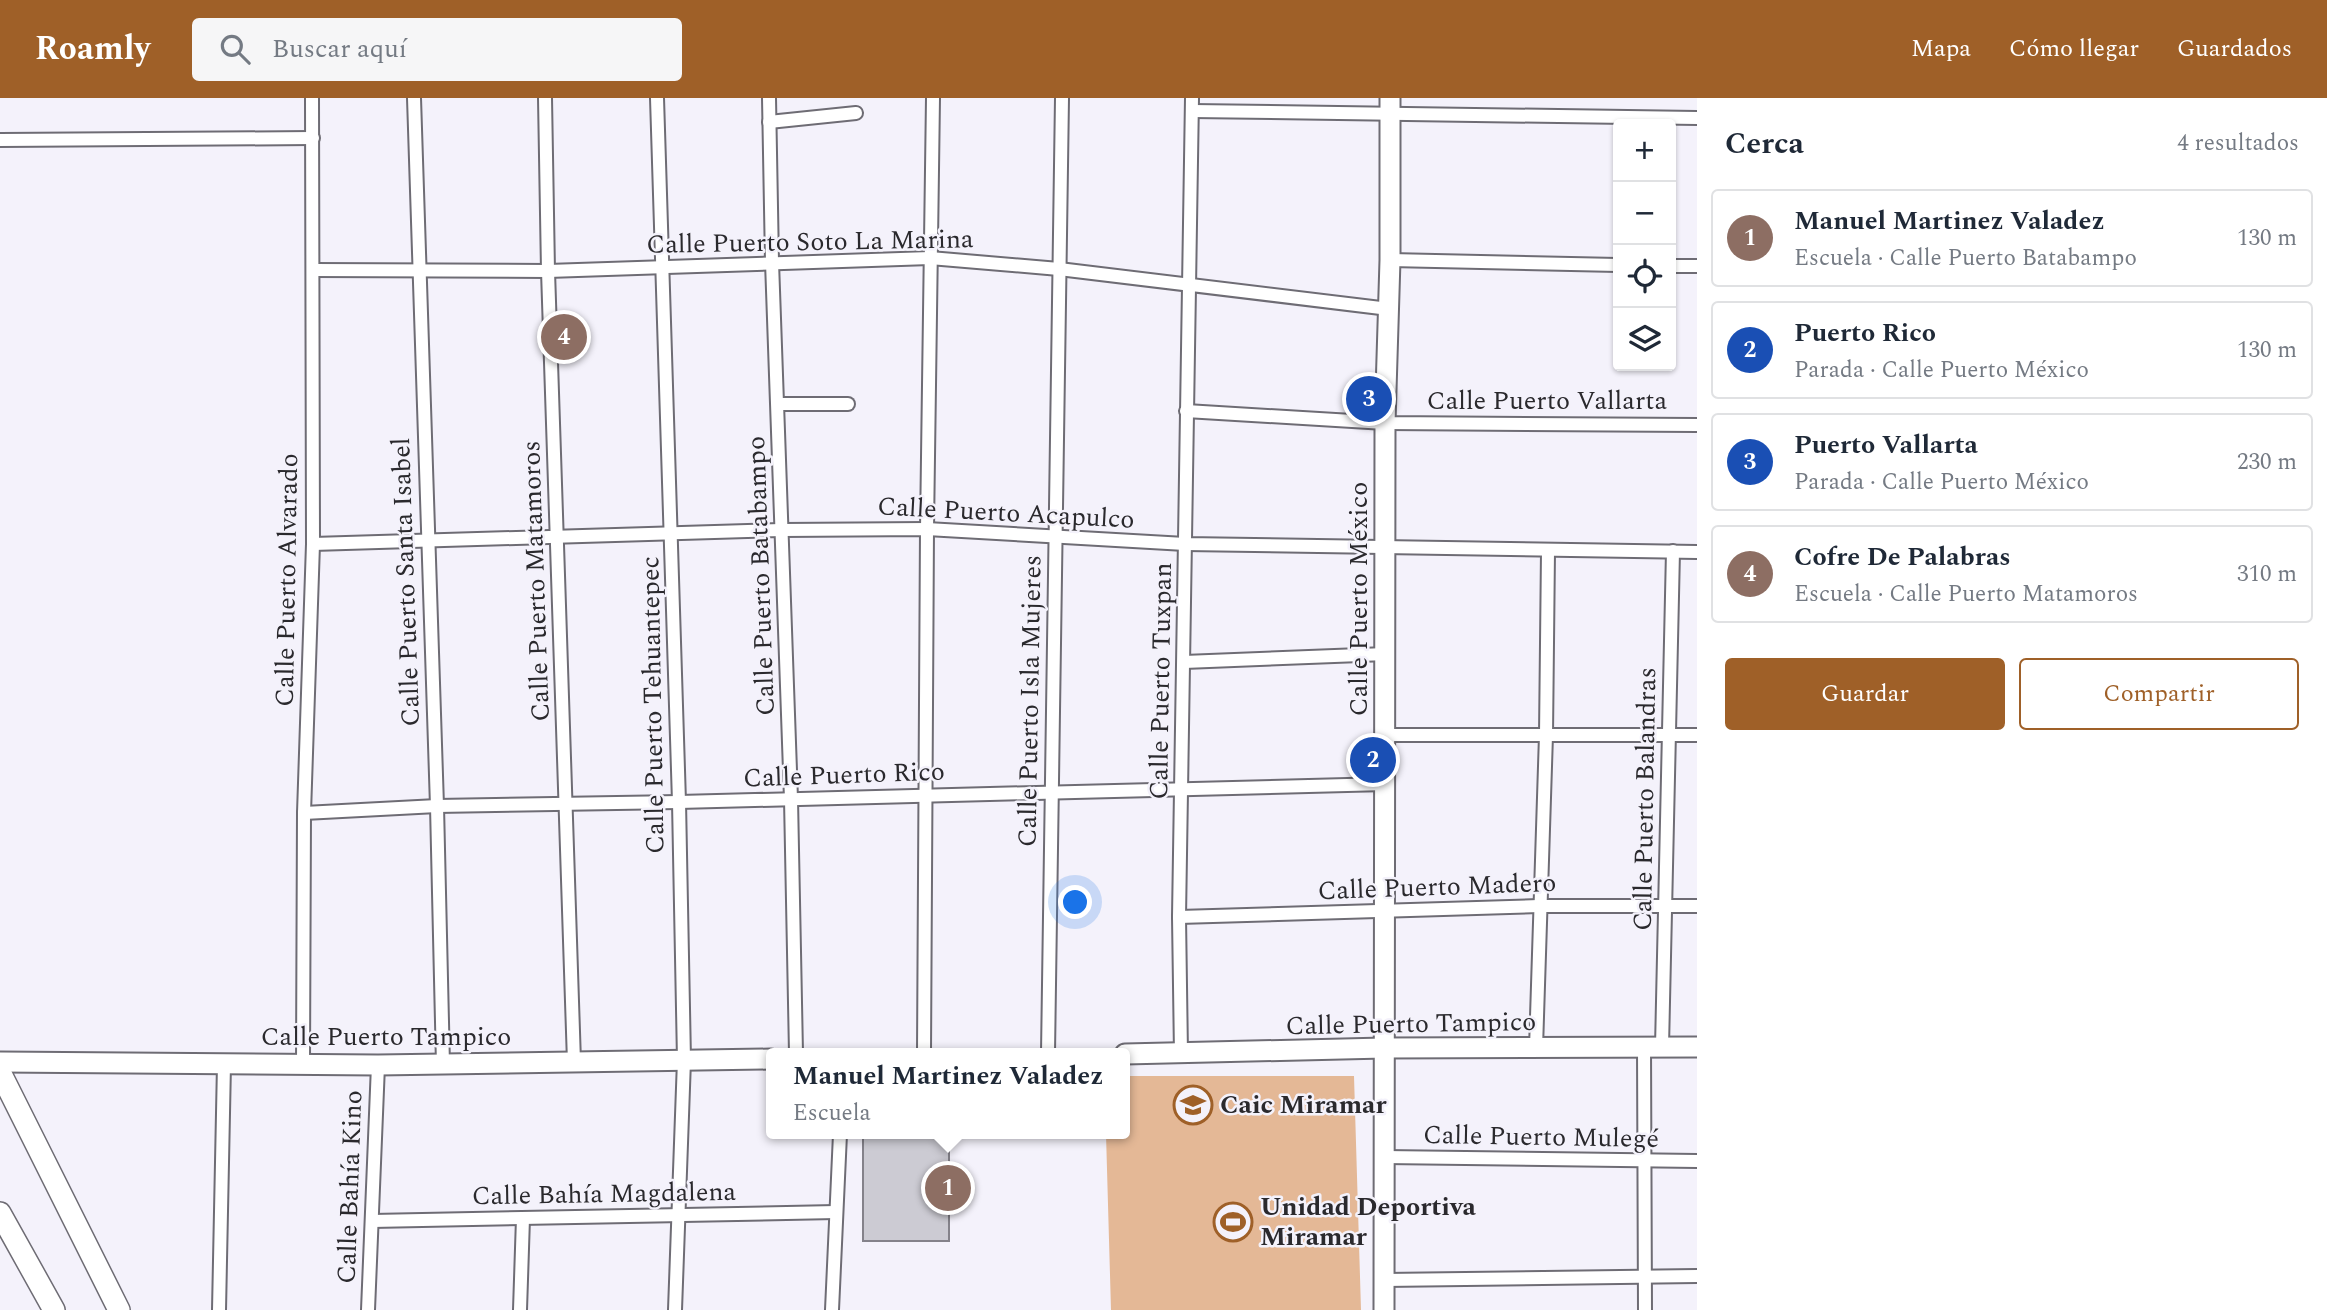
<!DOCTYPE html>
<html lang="es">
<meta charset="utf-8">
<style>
body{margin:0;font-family:Spectral,serif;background:#f6f6f7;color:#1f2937}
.controls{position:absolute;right:21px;top:21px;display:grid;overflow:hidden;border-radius:7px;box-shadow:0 2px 5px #0004}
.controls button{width:63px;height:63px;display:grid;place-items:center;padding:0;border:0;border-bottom:2px solid #e0e1e3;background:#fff;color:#1f2937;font:35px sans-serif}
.you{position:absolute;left:1076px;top:805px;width:24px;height:24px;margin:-18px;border:5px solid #fff;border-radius:50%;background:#1a73e8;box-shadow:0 0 0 10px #1a73e833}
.badge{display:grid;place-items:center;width:46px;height:46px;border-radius:50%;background:#9f6028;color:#fff;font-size:23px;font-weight:700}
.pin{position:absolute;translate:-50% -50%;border:4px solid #fff;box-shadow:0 2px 7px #0006}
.popup{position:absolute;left:766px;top:950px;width:364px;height:91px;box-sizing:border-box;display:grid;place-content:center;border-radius:7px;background:#fff;filter:drop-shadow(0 2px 5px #0005);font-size:23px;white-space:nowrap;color:#747a83}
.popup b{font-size:26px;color:#1f2937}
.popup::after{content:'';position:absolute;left:50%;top:100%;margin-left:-14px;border:14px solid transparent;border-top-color:#fff}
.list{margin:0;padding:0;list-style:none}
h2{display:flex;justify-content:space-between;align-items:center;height:91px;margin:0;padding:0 28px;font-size:30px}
h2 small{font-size:23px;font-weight:400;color:#747a83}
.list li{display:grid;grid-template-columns:46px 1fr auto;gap:21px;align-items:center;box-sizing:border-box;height:98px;margin:0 14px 14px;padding:0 14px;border:2px solid #e0e1e3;border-radius:7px}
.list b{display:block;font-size:26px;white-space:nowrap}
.list p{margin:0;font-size:23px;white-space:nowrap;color:#747a83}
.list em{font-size:23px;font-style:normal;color:#747a83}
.actions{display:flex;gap:14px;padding:21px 28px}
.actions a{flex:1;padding:16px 0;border:2px solid #9f6028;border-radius:7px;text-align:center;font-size:24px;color:#9f6028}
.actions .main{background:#9f6028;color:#fff}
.icon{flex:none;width:38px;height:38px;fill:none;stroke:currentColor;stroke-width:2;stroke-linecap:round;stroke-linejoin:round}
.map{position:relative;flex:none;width:1697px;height:1212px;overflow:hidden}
header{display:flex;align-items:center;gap:42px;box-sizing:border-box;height:98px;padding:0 35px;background:#9f6028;color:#fff}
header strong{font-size:33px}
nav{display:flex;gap:38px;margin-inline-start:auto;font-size:24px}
.search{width:490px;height:63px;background:#f6f6f7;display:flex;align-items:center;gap:18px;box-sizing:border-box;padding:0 24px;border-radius:7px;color:#747a83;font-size:26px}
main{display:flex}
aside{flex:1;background:#fff}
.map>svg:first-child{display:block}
</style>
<header>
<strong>Roamly</strong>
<div class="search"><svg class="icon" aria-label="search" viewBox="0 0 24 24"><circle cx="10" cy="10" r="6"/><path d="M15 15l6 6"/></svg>Buscar aquí</div>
<nav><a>Mapa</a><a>Cómo llegar</a><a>Guardados</a></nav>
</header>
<main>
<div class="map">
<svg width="1697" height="1212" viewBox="0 0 1697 1212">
<rect width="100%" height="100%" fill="#f4f2fb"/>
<polygon fill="#e4b896" points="1125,978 1354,978 1361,1212 1111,1212 1106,1036 1125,1036"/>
<rect fill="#cccbd3" stroke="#84828a" stroke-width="2" x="863" y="1036" width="86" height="107"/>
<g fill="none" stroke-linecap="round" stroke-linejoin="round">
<defs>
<g id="street">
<polyline points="414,0 437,708 443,967"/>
<polyline points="545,0 548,173 574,964"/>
<polyline points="657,0 679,704 684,962 675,1212"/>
<polyline points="769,0 772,164 791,701 796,955"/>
<polyline points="1192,13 1697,20"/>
<polyline points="769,24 856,15"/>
<polyline points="0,42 313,40"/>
<polyline points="1390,162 1618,167"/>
<polyline points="1671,168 1697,168"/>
<polyline points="313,172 548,173 930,160 1059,171 1389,211"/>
<polyline points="778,306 848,306"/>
<polyline points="1186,313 1385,325 1697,327"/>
<polyline points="313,446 782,432 927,431 1185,446 1697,454"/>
<polyline points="1184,564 1386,556"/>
<polyline points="1386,637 1697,637"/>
<polyline points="304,715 437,708 679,704 1386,686"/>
<polyline points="1179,819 1539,808 1697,808"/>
<polyline points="1644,949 1645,1212"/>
<polyline points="1662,949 1673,453"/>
<polyline points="1536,950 1546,637 1548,453"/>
<polyline points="924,955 927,431 933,0"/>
<polyline points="1048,955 1062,0"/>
<polyline points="1181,956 1179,819 1192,0"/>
<polyline points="303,966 304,715 313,446 312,0"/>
<polyline points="1384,1059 1697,1063"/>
<polyline points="372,1123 836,1114"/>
<polyline points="1384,1182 1697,1178"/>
<polyline points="219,1212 224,966"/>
<polyline points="368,1212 378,967"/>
<polyline points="520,1212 523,1120"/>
<polyline points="832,1212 840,1036"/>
</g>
<g id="secondary">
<polyline points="1125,956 1384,950 1697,949"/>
<polyline points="0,964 378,967 771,961"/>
<polyline points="1384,1212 1385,325 1390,162 1390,0"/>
</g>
<g id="primary">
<polyline points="0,974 119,1212"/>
<polyline points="0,1115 54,1212"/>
</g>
</defs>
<use href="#street" stroke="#6e6c74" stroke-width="16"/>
<use href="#secondary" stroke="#6e6c74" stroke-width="23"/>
<use href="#primary" stroke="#6e6c74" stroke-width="24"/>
<use href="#street" stroke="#fff" stroke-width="12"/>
<use href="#secondary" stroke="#fff" stroke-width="19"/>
<use href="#primary" stroke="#fff" stroke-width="21"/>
</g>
<defs>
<symbol id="school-ring" viewBox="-11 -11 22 22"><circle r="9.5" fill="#f4f2fb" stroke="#9f6028" stroke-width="1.5"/><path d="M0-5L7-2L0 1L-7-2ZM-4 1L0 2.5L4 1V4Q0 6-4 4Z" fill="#9f6028"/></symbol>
<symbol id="stadium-ring" viewBox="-11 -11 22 22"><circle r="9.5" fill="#f4f2fb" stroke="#9f6028" stroke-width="1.5"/><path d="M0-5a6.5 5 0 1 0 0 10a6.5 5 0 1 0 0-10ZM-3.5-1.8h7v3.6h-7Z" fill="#9f6028"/></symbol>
</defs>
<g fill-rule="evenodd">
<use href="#school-ring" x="1171" y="985" width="44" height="44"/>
<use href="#stadium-ring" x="1211" y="1102" width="44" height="44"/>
</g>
<g text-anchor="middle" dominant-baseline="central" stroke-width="5" stroke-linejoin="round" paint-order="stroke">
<g font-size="26" fill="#2a292d" stroke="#f4f2fb">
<text transform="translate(810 144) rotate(-1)">Calle Puerto Soto La Marina</text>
<text x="1547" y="303">Calle Puerto Vallarta</text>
<text transform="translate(1006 415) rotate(3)">Calle Puerto Acapulco</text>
<text transform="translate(761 478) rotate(-92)">Calle Puerto Batabampo</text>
<text transform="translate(287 482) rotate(-89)">Calle Puerto Alvarado</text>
<text transform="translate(536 483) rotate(-92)">Calle Puerto Matamoros</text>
<text transform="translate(406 484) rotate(-92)">Calle Puerto Santa Isabel</text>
<text transform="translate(1359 501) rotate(-90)">Calle Puerto México</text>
<text transform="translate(1161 583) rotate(-89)">Calle Puerto Tuxpan</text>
<text transform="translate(1030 603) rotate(-89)">Calle Puerto Isla Mujeres</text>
<text transform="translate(653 607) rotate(-91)">Calle Puerto Tehuantepec</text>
<text transform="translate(844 677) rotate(-2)">Calle Puerto Rico</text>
<text transform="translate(1645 701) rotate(-89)">Calle Puerto Balandras</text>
<text transform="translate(1437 789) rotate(-2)">Calle Puerto Madero</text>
<text transform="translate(1411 926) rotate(-1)">Calle Puerto Tampico</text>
<text x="386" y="939">Calle Puerto Tampico</text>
<text transform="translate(1541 1039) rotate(1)">Calle Puerto Mulegé</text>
<text transform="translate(350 1089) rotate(-88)">Calle Bahía Kino</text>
<text transform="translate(604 1096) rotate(-1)">Calle Bahía Magdalena</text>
</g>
<g font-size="26" font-weight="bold" fill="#2a292d" stroke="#f4f2fb" text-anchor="start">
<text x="1220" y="1007">Caic Miramar</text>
<text x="1260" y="1109">Unidad Deportiva<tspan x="1260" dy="30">Miramar</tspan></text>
</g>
</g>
</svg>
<div class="controls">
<button>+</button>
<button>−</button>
<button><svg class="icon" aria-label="locate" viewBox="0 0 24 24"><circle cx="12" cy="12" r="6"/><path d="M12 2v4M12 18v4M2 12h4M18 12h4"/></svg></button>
<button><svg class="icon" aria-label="layers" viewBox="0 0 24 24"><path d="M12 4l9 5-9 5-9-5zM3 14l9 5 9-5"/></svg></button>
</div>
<div class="you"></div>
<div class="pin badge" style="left:948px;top:1090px;background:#8d6e63">1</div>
<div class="popup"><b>Manuel Martinez Valadez</b>Escuela</div>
<div class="pin badge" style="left:1373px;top:662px;background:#1a4fb4">2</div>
<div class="pin badge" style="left:1369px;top:301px;background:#1a4fb4">3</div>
<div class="pin badge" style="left:564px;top:239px;background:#8d6e63">4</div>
</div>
<aside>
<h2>Cerca<small>4 resultados</small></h2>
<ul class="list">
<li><span class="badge" style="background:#8d6e63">1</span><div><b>Manuel Martinez Valadez</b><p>Escuela · Calle Puerto Batabampo</p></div><em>130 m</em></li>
<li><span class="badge" style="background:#1a4fb4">2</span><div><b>Puerto Rico</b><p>Parada · Calle Puerto México</p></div><em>130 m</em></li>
<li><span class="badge" style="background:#1a4fb4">3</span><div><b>Puerto Vallarta</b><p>Parada · Calle Puerto México</p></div><em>230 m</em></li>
<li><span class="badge" style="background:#8d6e63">4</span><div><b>Cofre De Palabras</b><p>Escuela · Calle Puerto Matamoros</p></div><em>310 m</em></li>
</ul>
<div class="actions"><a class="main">Guardar</a><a>Compartir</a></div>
</aside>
</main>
